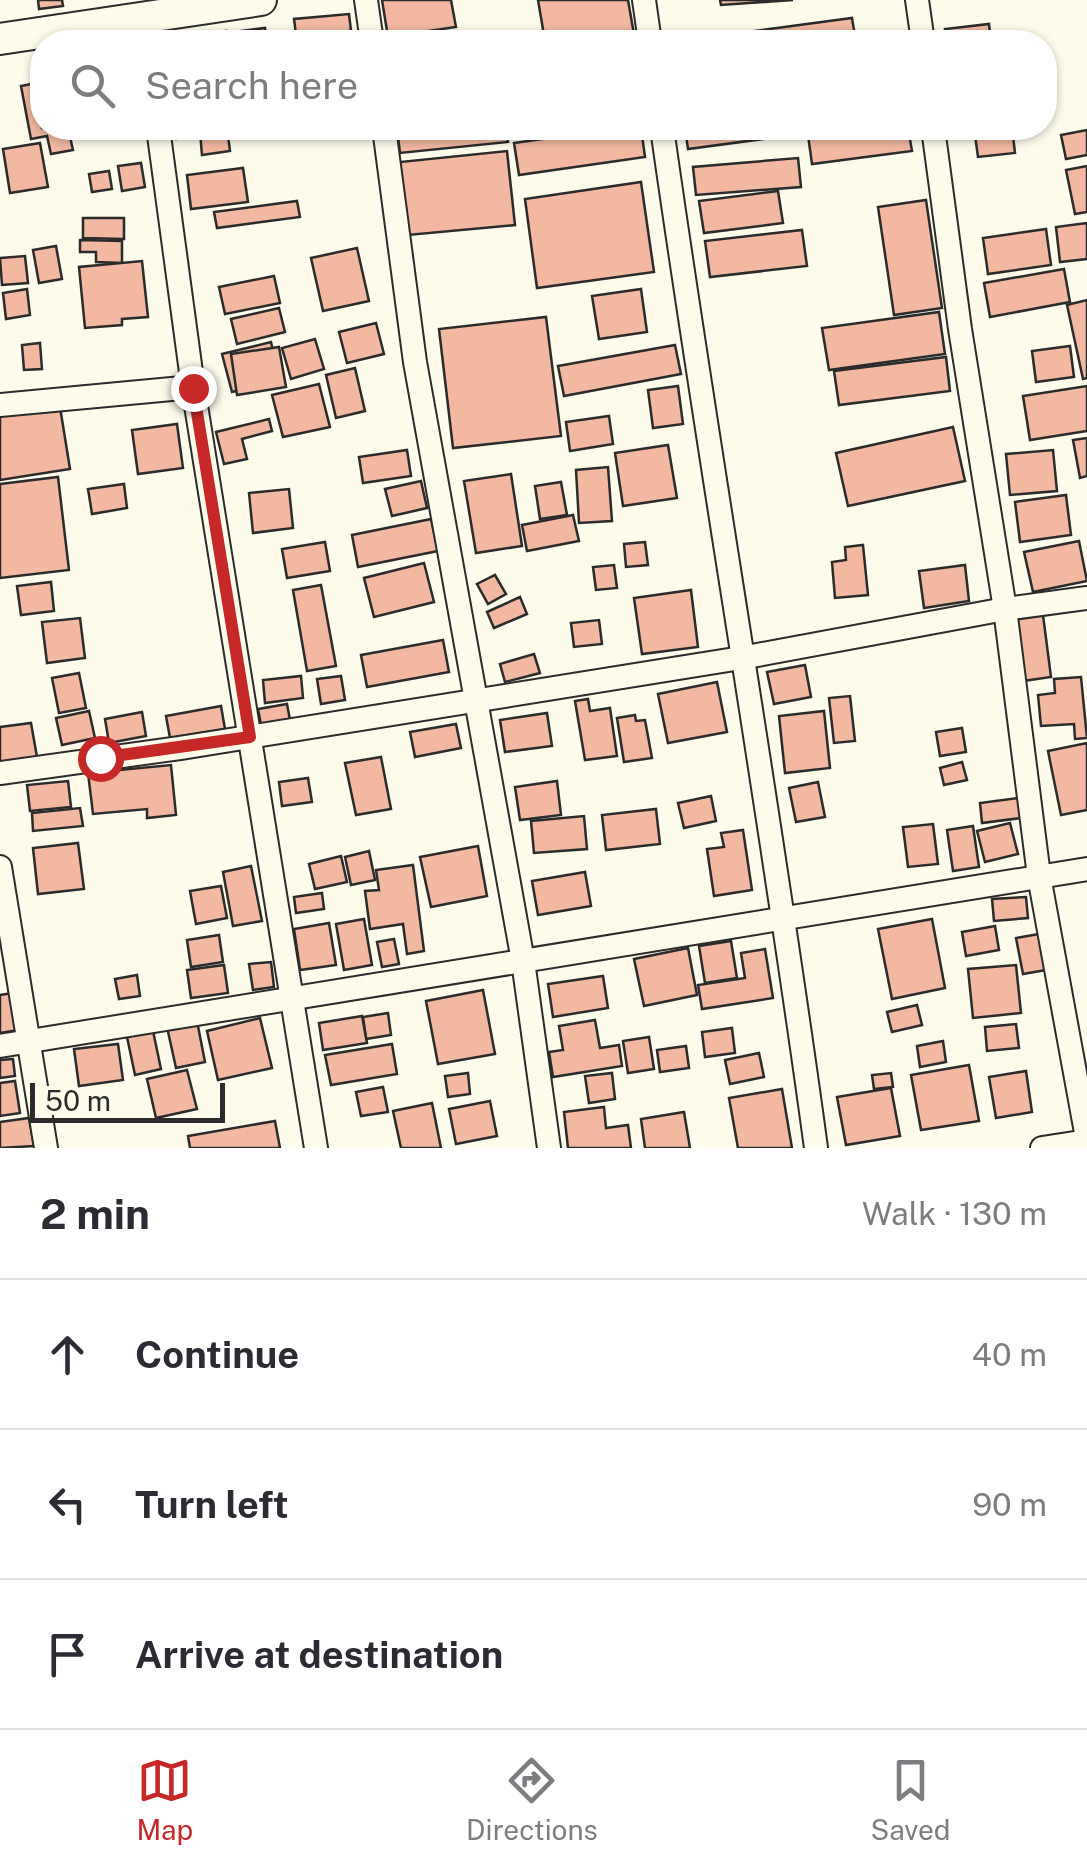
<!DOCTYPE html>
<meta charset="utf-8">
<style>
body{margin:0;font-family:"Public Sans",sans-serif;background:#f2f2f3;color:#2b2b33}
.scale{position:absolute;left:30px;bottom:25px;width:195px;box-sizing:border-box;padding-left:10px;border:5px solid #2b2b2b;border-top:0;font-size:28px;line-height:35px;white-space:nowrap;color:#2b2b2b;-webkit-text-stroke:8px #fdfbea;paint-order:stroke}
.stop{position:absolute;width:30px;height:30px;margin:-22px;border:8px solid #c62828;border-radius:50%;background:#fff}
.stop.end{background:#c62828;border-color:#fff;box-shadow:0 2px 10px #0008}
.list{margin:0;padding:0;list-style:none}
h2{display:flex;justify-content:space-between;align-items:center;height:130px;margin:0;padding:0 40px;font-size:42px}
h2 small{font-size:32px;font-weight:400;color:#7c7c81}
.list li{display:grid;grid-template-columns:65px 1fr auto;gap:30px;align-items:center;box-sizing:border-box;height:150px;padding:0 40px;border-top:2px solid #e1e1e2}
.list b{display:block;font-size:38px;white-space:nowrap}
.list em{font-size:32px;font-style:normal;color:#7c7c81}
.icon{flex:none;width:55px;height:55px;fill:none;stroke:currentColor;stroke-width:2;stroke-linecap:round;stroke-linejoin:round}
.map{position:relative;flex:none;width:1087px;height:1148px;overflow:hidden}
.search{position:absolute;background:#fff;box-shadow:0 2px 8px #0004;left:30px;right:30px;top:30px;height:110px;display:flex;align-items:center;gap:25px;box-sizing:border-box;padding:0 35px;border-radius:40px;color:#7c7c81;font-size:38px}
.sheet{height:580px;background:#fff}
nav{display:flex;justify-content:space-around;align-items:center;box-sizing:border-box;height:140px;border-top:2px solid #e1e1e2;background:#fff;font-size:28px;color:#7c7c81}
nav a{display:grid;justify-items:center;gap:5px}
nav .on{color:#c62828}
.map>svg:first-child{display:block}
</style>
<div class="map">
<svg width="1087" height="1148" viewBox="0 0 1087 1148">
<rect width="100%" height="100%" fill="#fdfbea"/>
<g fill="#f2b8a0" stroke="#2b2b2b" stroke-width="2.5">
<polygon points="38,0 62,0 63,6 39,9"/>
<polygon points="382,0 451,0 456,27 388,37"/>
<polygon points="538,0 628,0 635,40 590,42 589,34 545,41"/>
<polygon points="720,0 793,0 721,5"/>
<polygon points="349,14 352,39 336,40 336,42 297,42 294,19"/>
<polygon points="852,18 856,42 671,42"/>
<polygon points="989,24 991,42 946,42 945,29"/>
<polygon points="265,28 267,42 235,42 233,32"/>
<polygon points="226,31 227,42 166,42 165,40"/>
<polygon points="42,82 42,128 68,128 73,150 51,154 47,136 31,139 21,86"/>
<polygon points="174,128 193,128 194,136 176,139"/>
<polygon points="227,128 230,151 202,155 200,132"/>
<polygon points="397,128 506,128 508,142 400,153"/>
<polygon points="620,128 641,128 645,157 519,175 514,143"/>
<polygon points="685,128 792,128 793,135 688,149"/>
<polygon points="807,128 908,128 912,151 812,164"/>
<polygon points="974,128 1012,128 1015,153 978,157"/>
<polygon points="1087,130 1087,155 1066,159 1061,135"/>
<polygon points="40,143 48,187 10,193 3,149"/>
<polygon points="507,151 515,225 408,235 400,162"/>
<polygon points="798,158 801,187 696,195 693,167"/>
<polygon points="141,163 145,187 122,191 118,166"/>
<polygon points="1087,166 1087,212 1075,214 1066,170"/>
<polygon points="243,168 248,202 191,209 187,175"/>
<polygon points="109,171 112,189 92,192 89,174"/>
<polygon points="641,182 654,272 537,288 525,199"/>
<polygon points="778,191 783,223 704,233 699,201"/>
<polygon points="926,200 942,308 894,315 878,207"/>
<polygon points="297,201 300,217 217,228 214,212"/>
<polygon points="83,218 124,218 124,239 83,238"/>
<polygon points="1087,223 1087,259 1060,262 1056,227"/>
<polygon points="1046,229 1051,265 988,274 983,238"/>
<polygon points="802,230 807,266 710,277 705,241"/>
<polygon points="80,240 122,241 122,263 96,262 96,252 80,252"/>
<polygon points="56,246 62,279 39,283 33,250"/>
<polygon points="357,248 369,301 323,311 311,258"/>
<polygon points="25,256 28,283 2,285 0,258"/>
<polygon points="142,261 148,317 122,319 122,325 85,328 79,267"/>
<polygon points="1064,269 1070,302 990,317 984,283"/>
<polygon points="274,276 280,303 225,314 219,287"/>
<polygon points="27,289 30,315 6,319 3,293"/>
<polygon points="641,289 647,332 599,339 592,296"/>
<polygon points="1087,300 1087,378 1083,379 1067,305"/>
<polygon points="279,308 285,332 237,344 231,319"/>
<polygon points="939,312 945,354 829,370 822,328"/>
<polygon points="546,317 561,436 453,448 439,329"/>
<polygon points="376,323 384,354 347,363 339,332"/>
<polygon points="315,339 324,369 291,379 282,348"/>
<polygon points="271,342 280,380 232,392 222,354"/>
<polygon points="40,343 42,369 24,370 22,345"/>
<polygon points="675,345 681,374 564,396 558,366"/>
<polygon points="1070,346 1074,377 1036,382 1032,351"/>
<polygon points="279,347 286,387 237,395 231,354"/>
<polygon points="946,357 950,391 839,405 834,371"/>
<polygon points="355,368 365,411 336,418 326,375"/>
<polygon points="319,384 330,427 283,437 272,395"/>
<polygon points="678,386 683,424 653,428 648,390"/>
<polygon points="1087,386 1087,431 1030,440 1023,396"/>
<polygon points="60,407 70,469 0,480 0,416"/>
<polygon points="609,416 613,444 570,451 566,422"/>
<polygon points="269,419 272,431 242,439 247,459 224,464 216,432"/>
<polygon points="177,424 183,468 138,474 132,430"/>
<polygon points="953,427 965,481 848,506 836,453"/>
<polygon points="1087,438 1087,476 1080,478 1073,440"/>
<polygon points="668,445 677,498 623,506 615,453"/>
<polygon points="407,450 411,476 363,483 359,457"/>
<polygon points="1053,450 1057,491 1010,495 1006,454"/>
<polygon points="608,467 612,521 579,523 576,470"/>
<polygon points="511,474 522,546 476,553 464,481"/>
<polygon points="58,477 69,570 0,578 0,484"/>
<polygon points="421,481 427,508 392,516 385,489"/>
<polygon points="561,482 567,515 540,519 535,486"/>
<polygon points="124,484 127,508 92,514 88,489"/>
<polygon points="289,489 293,528 253,533 249,493"/>
<polygon points="1066,495 1071,535 1020,542 1015,502"/>
<polygon points="573,515 579,541 527,551 522,525"/>
<polygon points="431,519 438,551 358,567 352,535"/>
<polygon points="1079,541 1087,581 1033,592 1024,552"/>
<polygon points="325,542 330,571 287,578 282,549"/>
<polygon points="645,542 648,565 626,567 624,544"/>
<polygon points="863,545 868,595 835,598 832,562 846,560 845,547"/>
<polygon points="424,563 434,602 374,617 364,578"/>
<polygon points="614,565 617,588 596,590 593,567"/>
<polygon points="965,565 969,601 924,608 919,571"/>
<polygon points="495,575 506,594 488,604 477,584"/>
<polygon points="51,582 54,611 21,615 17,586"/>
<polygon points="321,585 336,666 307,671 293,590"/>
<polygon points="691,590 698,647 642,654 634,598"/>
<polygon points="520,597 527,614 494,628 487,612"/>
<polygon points="1043,615 1051,677 1023,681 1014,618"/>
<polygon points="80,618 85,658 47,663 42,622"/>
<polygon points="599,620 602,644 574,647 571,623"/>
<polygon points="443,640 449,672 367,687 361,655"/>
<polygon points="534,654 540,673 505,682 500,664"/>
<polygon points="805,665 811,697 774,704 767,672"/>
<polygon points="79,673 86,708 59,713 52,678"/>
<polygon points="301,676 303,698 265,703 263,680"/>
<polygon points="341,676 345,700 321,704 317,679"/>
<polygon points="1081,677 1087,738 1075,739 1074,724 1041,726 1038,695 1055,693 1054,679"/>
<polygon points="717,682 727,732 668,743 658,694"/>
<polygon points="850,696 855,741 834,743 829,698"/>
<polygon points="588,699 590,711 610,708 617,756 585,760 575,701"/>
<polygon points="287,704 290,720 261,725 258,709"/>
<polygon points="221,706 225,729 170,738 166,716"/>
<polygon points="89,711 95,738 62,745 56,718"/>
<polygon points="824,711 830,768 785,773 779,716"/>
<polygon points="142,712 146,736 109,743 105,719"/>
<polygon points="547,713 552,746 505,752 500,720"/>
<polygon points="635,715 636,721 645,720 652,758 624,762 617,718"/>
<polygon points="31,723 37,757 0,762 0,727"/>
<polygon points="456,724 461,748 415,757 410,732"/>
<polygon points="962,728 966,752 940,756 936,732"/>
<polygon points="1087,743 1087,810 1061,815 1048,751"/>
<polygon points="381,757 391,809 356,815 345,763"/>
<polygon points="962,762 967,780 944,785 940,768"/>
<polygon points="171,765 176,815 147,818 147,809 93,814 88,773"/>
<polygon points="308,778 312,802 282,806 279,782"/>
<polygon points="68,781 71,807 30,811 27,785"/>
<polygon points="557,781 561,815 520,820 515,787"/>
<polygon points="818,782 825,817 796,822 789,788"/>
<polygon points="711,796 716,821 684,828 678,803"/>
<polygon points="1018,798 1021,818 982,823 980,803"/>
<polygon points="80,808 83,826 33,831 32,813"/>
<polygon points="656,809 660,844 606,850 602,815"/>
<polygon points="584,816 587,849 534,853 531,821"/>
<polygon points="1010,823 1018,854 985,862 977,831"/>
<polygon points="933,824 938,864 908,867 903,827"/>
<polygon points="973,826 979,867 953,871 947,830"/>
<polygon points="743,830 752,890 714,896 707,849 724,847 721,833"/>
<polygon points="78,843 84,889 38,894 33,848"/>
<polygon points="478,846 487,896 431,907 420,857"/>
<polygon points="369,851 375,880 351,885 345,857"/>
<polygon points="341,856 347,882 315,889 309,864"/>
<polygon points="413,865 424,951 407,954 403,924 370,929 365,891 379,890 376,870"/>
<polygon points="251,866 262,921 233,926 223,872"/>
<polygon points="585,872 591,906 538,915 532,881"/>
<polygon points="221,886 227,918 196,924 190,891"/>
<polygon points="322,893 324,909 296,913 294,897"/>
<polygon points="1026,897 1028,918 994,921 992,899"/>
<polygon points="364,919 372,965 344,970 336,924"/>
<polygon points="932,919 945,988 892,999 878,929"/>
<polygon points="329,923 336,965 300,970 294,929"/>
<polygon points="995,926 999,950 966,956 962,932"/>
<polygon points="1039,934 1046,970 1023,974 1016,938"/>
<polygon points="219,935 223,962 191,967 187,940"/>
<polygon points="394,939 399,964 382,967 377,942"/>
<polygon points="731,941 737,978 705,983 699,946"/>
<polygon points="688,948 697,995 644,1006 634,959"/>
<polygon points="765,949 773,998 702,1009 698,985 745,978 741,953"/>
<polygon points="271,962 274,987 253,990 249,964"/>
<polygon points="224,965 228,993 191,998 187,970"/>
<polygon points="1016,965 1021,1013 973,1018 968,969"/>
<polygon points="137,975 140,996 119,999 115,979"/>
<polygon points="603,976 608,1008 553,1017 548,984"/>
<polygon points="483,990 495,1054 438,1064 426,1001"/>
<polygon points="12,993 19,1030 0,1033 0,995"/>
<polygon points="917,1005 922,1025 892,1032 887,1012"/>
<polygon points="388,1013 391,1035 366,1039 363,1017"/>
<polygon points="362,1016 367,1043 323,1050 319,1023"/>
<polygon points="260,1018 272,1068 218,1080 207,1031"/>
<polygon points="595,1020 600,1048 619,1045 622,1066 553,1077 549,1052 563,1050 559,1026"/>
<polygon points="197,1021 205,1062 176,1068 167,1027"/>
<polygon points="1016,1024 1019,1048 987,1051 985,1027"/>
<polygon points="732,1028 735,1053 705,1057 702,1032"/>
<polygon points="153,1031 161,1069 135,1075 127,1037"/>
<polygon points="649,1037 654,1069 628,1073 623,1041"/>
<polygon points="943,1041 946,1062 920,1067 917,1046"/>
<polygon points="118,1044 123,1080 79,1086 74,1049"/>
<polygon points="392,1044 397,1074 331,1085 325,1055"/>
<polygon points="686,1046 689,1068 660,1072 657,1050"/>
<polygon points="759,1053 764,1077 730,1084 725,1060"/>
<polygon points="13,1059 15,1076 0,1078 0,1060"/>
<polygon points="969,1065 979,1121 921,1130 911,1075"/>
<polygon points="187,1070 197,1109 156,1118 147,1079"/>
<polygon points="1026,1071 1032,1112 996,1118 989,1077"/>
<polygon points="468,1073 470,1094 448,1097 445,1076"/>
<polygon points="612,1073 615,1099 589,1103 585,1076"/>
<polygon points="891,1073 893,1087 874,1089 872,1075"/>
<polygon points="15,1081 20,1113 0,1116 0,1083"/>
<polygon points="383,1087 388,1112 361,1116 356,1092"/>
<polygon points="891,1088 900,1136 846,1145 837,1097"/>
<polygon points="782,1089 792,1148 738,1148 729,1098"/>
<polygon points="490,1101 497,1136 456,1144 449,1109"/>
<polygon points="432,1103 441,1148 401,1148 393,1111"/>
<polygon points="604,1107 606,1128 628,1125 631,1148 568,1148 564,1112"/>
<polygon points="684,1112 690,1148 645,1148 641,1119"/>
<polygon points="29,1118 34,1146 0,1148 0,1122"/>
<polygon points="275,1121 280,1148 190,1148 188,1136"/>
</g>
<g fill="none" stroke-linecap="round" stroke-linejoin="round">
<defs>
<g id="minor">
<polyline points="366,0 372,42"/>
<polyline points="644,0 650,42"/>
<polyline points="917,0 923,42"/>
<polyline points="158,128 193,387 316,1148"/>
<polyline points="384,128 415,362 523,961 549,1148"/>
<path d="M 662,128 C 710,468 770,807 816,1148"/>
<polyline points="933,128 960,329 1005,609 1039,876 1087,1138"/>
<polyline points="0,405 193,387"/>
<polyline points="0,773 180,748 741,658 1005,609 1087,598"/>
<polyline points="0,867 46,1148"/>
<polyline points="0,1046 1087,869"/>
<polyline points="1042,1148 1087,1141"/>
</g>
<polyline id="tertiary" points="0,39 261,0"/>
</defs>
<use href="#minor" stroke="#2b2b2b" stroke-width="26"/>
<use href="#tertiary" stroke="#2b2b2b" stroke-width="34"/>
<use href="#minor" stroke="#fdfbea" stroke-width="22"/>
<use href="#tertiary" stroke="#fdfbea" stroke-width="30"/>
</g>
<g fill="none" stroke-linecap="round" stroke-linejoin="round">
<polyline stroke="#c62828" stroke-width="12" points="100,758 250,737 193,388"/>
</g>
</svg>
<div class="scale">50 m</div>
<div class="stop" style="left:100px;top:758px"></div>
<div class="stop end" style="left:193px;top:388px"></div>
<div class="search"><svg class="icon" aria-label="search" viewBox="0 0 24 24"><circle cx="10" cy="10" r="6"/><path d="M15 15l6 6"/></svg>Search here</div>
</div>
<section class="sheet">
<h2>2 min<small>Walk · 130 m</small></h2>
<ul class="list">
<li><svg class="icon" aria-label="ahead" viewBox="0 0 24 24"><path d="M12 20V5M6 11l6-6 6 6"/></svg><div><b>Continue</b></div><em>40 m</em></li>
<li><svg class="icon" aria-label="left" viewBox="0 0 24 24"><path d="M17 20v-9H6M10 6l-5 5 5 5"/></svg><div><b>Turn left</b></div><em>90 m</em></li>
<li><svg class="icon" aria-label="arrive" viewBox="0 0 24 24"><path d="M6 21V4h12l-3 4 3 4H6"/></svg><div><b>Arrive at destination</b></div></li>
</ul>
</section>
<nav>
<a class="on"><svg class="icon" aria-label="map" viewBox="0 0 24 24"><path d="M3 6l6-2 6 2 6-2v14l-6 2-6-2-6 2zM9 4v14M15 6v14"/></svg>Map</a>
<a><svg class="icon" aria-label="directions" viewBox="0 0 24 24"><path d="M12 3l9 9-9 9-9-9zM9 14v-3h6M13 9l2 2-2 2"/></svg>Directions</a>
<a><svg class="icon" aria-label="saved" viewBox="0 0 24 24"><path d="M7 4h10v16l-5-4-5 4z"/></svg>Saved</a>
</nav>
